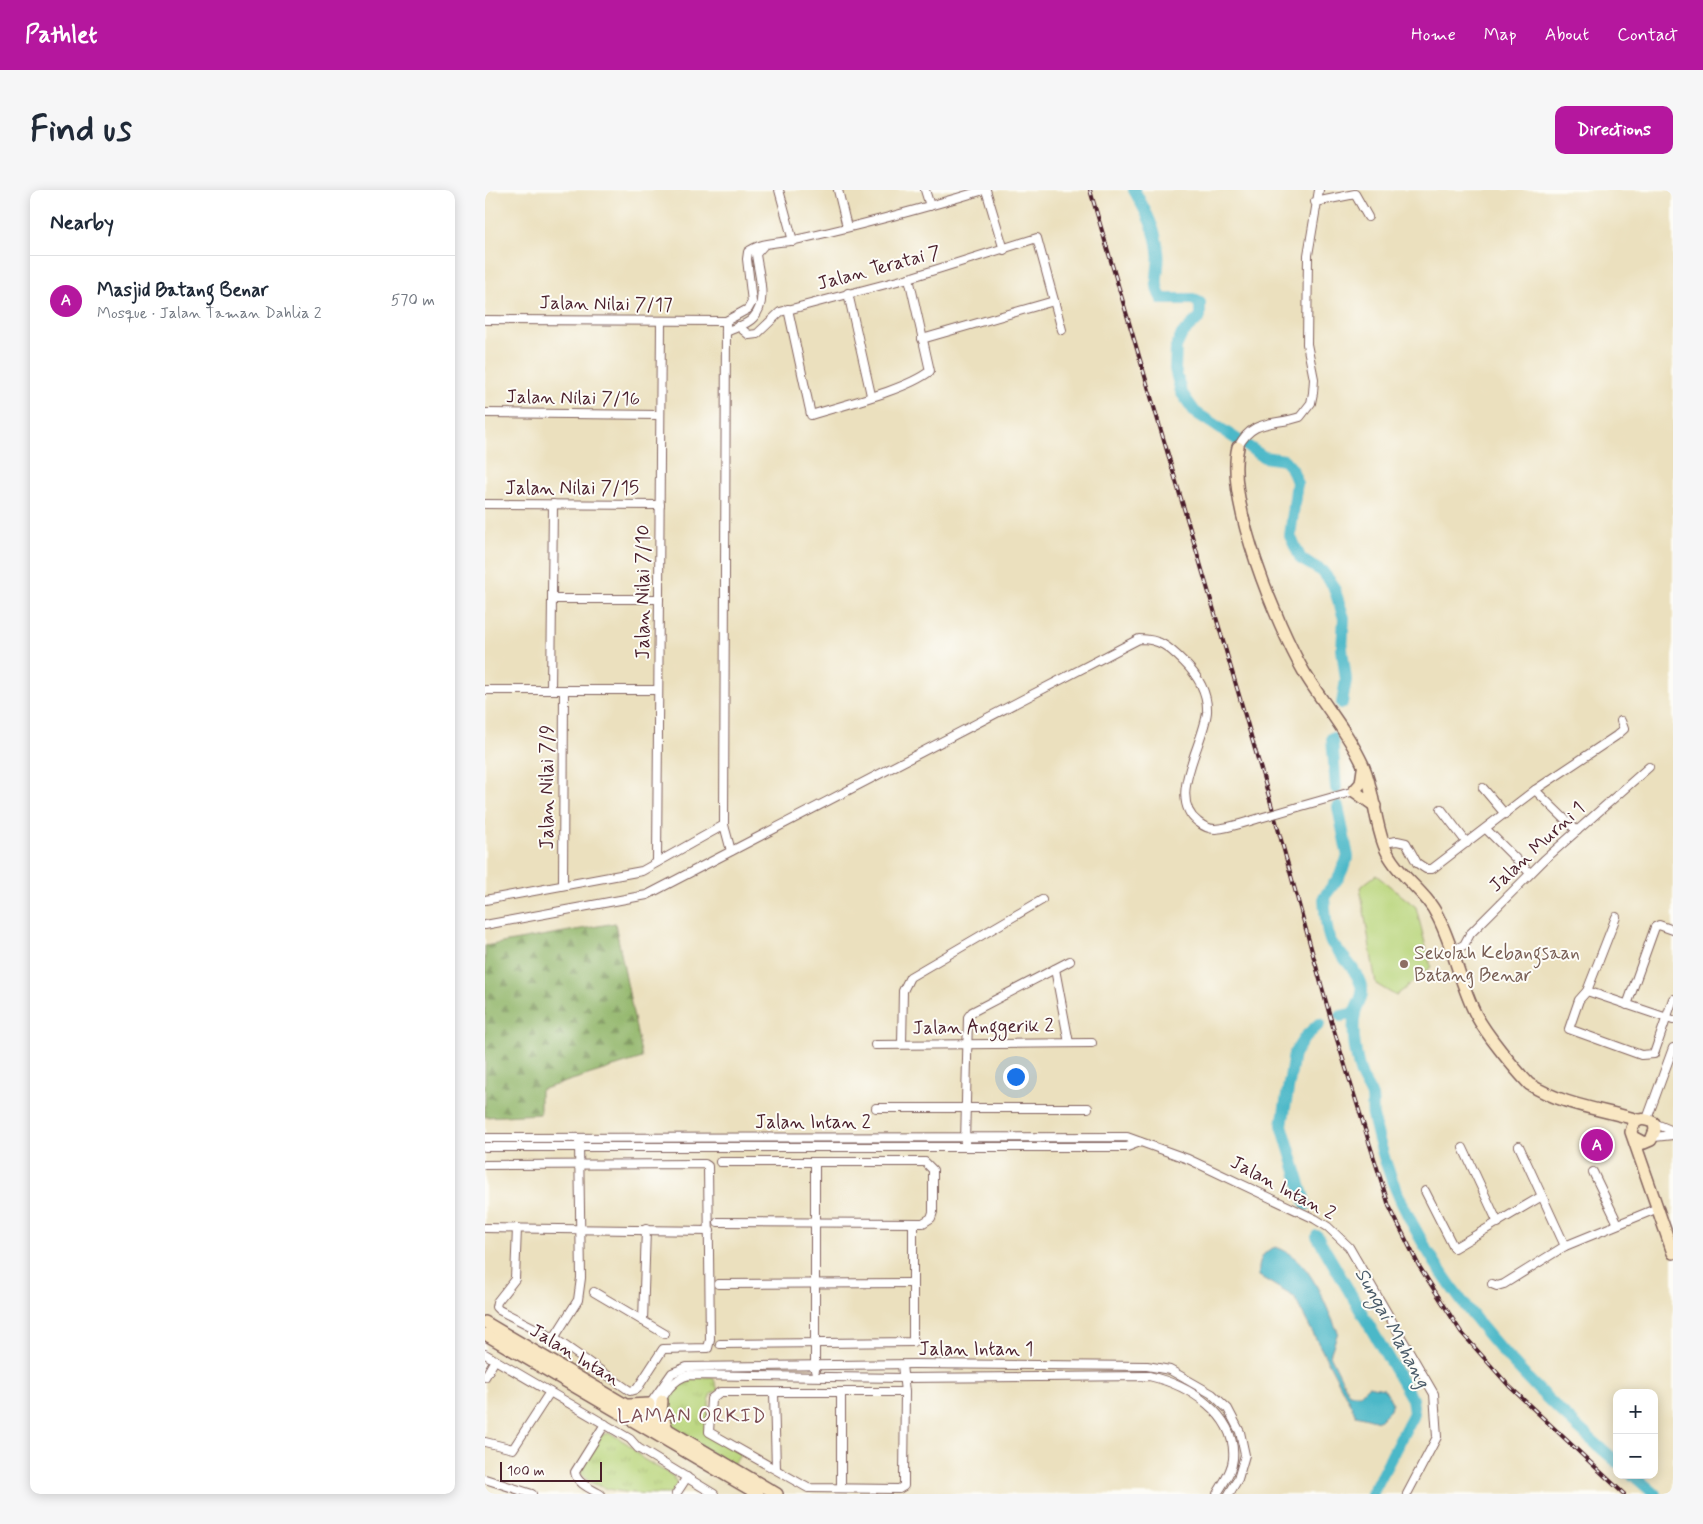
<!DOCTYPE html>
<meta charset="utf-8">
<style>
body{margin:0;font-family:Mynerve,sans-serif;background:#f6f6f7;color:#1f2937}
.controls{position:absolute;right:15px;bottom:15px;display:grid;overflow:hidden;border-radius:10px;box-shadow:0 2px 12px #0003}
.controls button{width:45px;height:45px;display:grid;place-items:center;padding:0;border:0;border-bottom:1px solid #e0e1e3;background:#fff;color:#1f2937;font:25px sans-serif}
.scale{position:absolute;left:15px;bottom:12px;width:102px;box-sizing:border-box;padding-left:5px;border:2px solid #4a1f2b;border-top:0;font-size:14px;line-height:18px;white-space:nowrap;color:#4a1f2b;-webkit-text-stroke:4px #fdfcf7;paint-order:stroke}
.you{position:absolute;left:530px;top:886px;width:18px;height:18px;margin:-12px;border:4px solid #fff;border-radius:50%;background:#1a73e8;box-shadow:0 0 0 8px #1a73e833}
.badge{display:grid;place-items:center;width:32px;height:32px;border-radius:50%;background:#b5179e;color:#fff;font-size:16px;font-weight:700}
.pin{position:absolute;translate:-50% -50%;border:2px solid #fff;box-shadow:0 1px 5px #0006}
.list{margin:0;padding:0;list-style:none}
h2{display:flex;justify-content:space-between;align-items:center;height:65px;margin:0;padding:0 20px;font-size:21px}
h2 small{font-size:16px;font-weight:400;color:#747a83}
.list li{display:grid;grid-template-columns:32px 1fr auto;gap:15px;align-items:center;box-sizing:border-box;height:90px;padding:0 20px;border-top:1px solid #e0e1e3}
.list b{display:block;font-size:19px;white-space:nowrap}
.list p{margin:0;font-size:16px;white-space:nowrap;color:#747a83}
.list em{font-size:16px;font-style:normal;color:#747a83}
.map{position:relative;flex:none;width:1188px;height:1304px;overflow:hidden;border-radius:10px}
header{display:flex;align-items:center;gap:30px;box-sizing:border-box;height:70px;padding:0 25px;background:#b5179e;color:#fff}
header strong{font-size:24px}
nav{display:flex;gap:28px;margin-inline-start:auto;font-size:18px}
.intro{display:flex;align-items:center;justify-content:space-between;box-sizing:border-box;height:120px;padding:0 30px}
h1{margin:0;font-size:35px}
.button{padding:12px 22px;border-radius:10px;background:#b5179e;color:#fff;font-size:18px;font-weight:700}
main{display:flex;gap:30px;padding:0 30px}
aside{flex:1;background:#fff;border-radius:10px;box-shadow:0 2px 12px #0003}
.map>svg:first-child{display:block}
</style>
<header>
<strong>Pathlet</strong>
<nav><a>Home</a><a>Map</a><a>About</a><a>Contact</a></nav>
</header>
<div class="intro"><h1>Find us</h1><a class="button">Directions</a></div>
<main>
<aside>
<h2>Nearby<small></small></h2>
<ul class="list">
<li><span class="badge">A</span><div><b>Masjid Batang Benar</b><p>Mosque · Jalan Taman Dahlia 2</p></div><em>570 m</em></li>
</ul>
</aside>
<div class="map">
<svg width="1188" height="1304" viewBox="0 0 1188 1304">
<defs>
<pattern id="forest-firs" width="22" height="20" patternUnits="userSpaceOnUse" patternTransform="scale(1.25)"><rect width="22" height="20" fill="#92b66b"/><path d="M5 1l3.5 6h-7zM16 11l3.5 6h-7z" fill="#799358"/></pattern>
<pattern id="park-tufts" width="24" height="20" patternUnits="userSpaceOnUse" patternTransform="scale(1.25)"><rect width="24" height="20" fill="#b9d57b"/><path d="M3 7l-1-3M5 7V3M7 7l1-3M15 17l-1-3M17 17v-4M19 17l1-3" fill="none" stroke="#a1b66a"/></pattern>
</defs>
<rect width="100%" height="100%" fill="#fdfcf7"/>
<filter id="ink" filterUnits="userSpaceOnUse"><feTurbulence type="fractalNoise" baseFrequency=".02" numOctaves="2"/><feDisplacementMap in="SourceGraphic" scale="10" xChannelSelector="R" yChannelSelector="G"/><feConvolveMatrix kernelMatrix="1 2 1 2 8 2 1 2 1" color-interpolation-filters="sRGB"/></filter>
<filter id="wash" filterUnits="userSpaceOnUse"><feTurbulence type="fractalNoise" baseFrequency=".0096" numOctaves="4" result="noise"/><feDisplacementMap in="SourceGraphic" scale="20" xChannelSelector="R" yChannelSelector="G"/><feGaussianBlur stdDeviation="1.12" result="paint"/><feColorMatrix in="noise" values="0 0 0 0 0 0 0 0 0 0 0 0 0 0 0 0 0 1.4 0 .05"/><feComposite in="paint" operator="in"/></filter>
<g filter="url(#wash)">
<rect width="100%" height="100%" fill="#ebe0be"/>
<polygon fill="#b9d57b" stroke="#827a53" points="891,685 931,717 946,777 911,806 891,794 875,697"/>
<polygon fill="url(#forest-firs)" stroke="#6e6a4b" points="130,733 157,868 55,900 55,924 0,927 0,756"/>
<g fill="url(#park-tufts)" stroke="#827a53">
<polygon points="228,1187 233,1200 225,1205 221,1242 258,1263 247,1275 184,1237 180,1212 188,1197 198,1188"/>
<path d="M 125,1243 L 143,1254 L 158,1269 L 188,1286 L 192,1294 L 185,1304 C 157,1304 107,1304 94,1281 L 116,1245 Z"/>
</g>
<path fill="#4cb8c8" stroke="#4b6c7a" d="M 791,1057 C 826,1069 838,1111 853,1142 L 845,1165 L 864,1204 L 875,1204 L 883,1196 L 899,1199 L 907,1212 L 905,1220 L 894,1231 L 871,1225 L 809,1107 L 774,1086 C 773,1071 777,1061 791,1057 Z"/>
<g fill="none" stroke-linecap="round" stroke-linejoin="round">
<g stroke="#4cb8c8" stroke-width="12">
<path d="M 649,0 C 660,20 671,39 673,61 C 676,79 666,93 677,109 L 708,109 L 715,113 L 715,127 L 697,144 L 691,157 L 690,179 L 696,202 L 710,222 L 779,267 L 799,270 L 807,279 L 812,292 L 805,346 L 816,369 L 837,381 L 848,395 L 859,428 L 857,459 L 861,490 L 857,513"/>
<polyline points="847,548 851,598"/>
<path d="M 853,617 L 863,667 L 854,687 L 839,707 C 840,718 841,744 846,752 C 857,767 870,777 876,795 C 880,806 872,813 870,823 C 866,841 871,870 877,887 C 880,894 885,900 887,907 C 888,913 887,920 888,926 C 894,953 903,983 915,1009 C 962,1111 1047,1200 1132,1272"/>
<polyline points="856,826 870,823"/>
<polyline points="821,1015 797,935 809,864 820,847 834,834"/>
<polyline points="832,1046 927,1209 929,1223 887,1304"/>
<polyline points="1148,1285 1170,1304"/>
</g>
</g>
</g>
<g filter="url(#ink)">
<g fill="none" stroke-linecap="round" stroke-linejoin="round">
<defs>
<g id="street">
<polyline points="294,0 308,51"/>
<polyline points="353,0 362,37"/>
<polyline points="440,0 445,16"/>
<polyline points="501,0 519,60"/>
<polyline points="830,12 870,4 883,27"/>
<polyline points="363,103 386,205"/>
<path d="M 303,119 L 326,225 C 358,215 421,200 445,181 L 424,88"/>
<path d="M 0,130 L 241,131 L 263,119 L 267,112 L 262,69 L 263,62 C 274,52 295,53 310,50 C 373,36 436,19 499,0"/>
<polyline points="241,131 239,635 246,661"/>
<polyline points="253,136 264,145 272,144 295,122 424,88 552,48 577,140"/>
<path d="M 241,142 C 249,138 262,135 268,128 C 284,112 273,83 271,64 L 279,55"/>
<polyline points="437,149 569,111"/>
<polyline points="0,223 175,225"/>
<path d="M 753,257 C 768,228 788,236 815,227 L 826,213 L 828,203 L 829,189 L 822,154 L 823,65 L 834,0"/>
<polyline points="0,314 175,315"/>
<polyline points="67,409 174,409"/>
<polyline points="0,500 173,500"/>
<polyline points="66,500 68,314"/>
<polyline points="998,598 1020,624"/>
<polyline points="1050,600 1092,641"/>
<polyline points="813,617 873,600"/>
<polyline points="956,619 982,653"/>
<polyline points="1001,639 1045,683"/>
<polyline points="898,653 912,651 921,653 932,673 941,679 947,679 1050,600 1131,546 1139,539 1136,531"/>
<polyline points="172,672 176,132"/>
<polyline points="78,695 79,500"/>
<polyline points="0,710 157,681 239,635"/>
<polyline points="1131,727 1102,801 1094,810 1084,839 1156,865 1169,864 1188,809"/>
<path d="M 0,735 L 162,705 L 654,449 C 675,449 684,457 699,472 C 712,485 723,502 722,522 C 719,554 681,608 713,632 C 718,636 724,639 730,639 C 745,638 761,632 775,628"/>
<polyline points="966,761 979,755 985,744 1059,670 1164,577"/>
<polyline points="570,779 584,853"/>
<polyline points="1102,801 1188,830"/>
<polyline points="1142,815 1170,737 1174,735 1188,740"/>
<polyline points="417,854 418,801 425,787 557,710"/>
<polyline points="390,855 607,853"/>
<polyline points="391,918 603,918"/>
<polyline points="1162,929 1188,858"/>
<polyline points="1169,933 1188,941"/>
<polyline points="1169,947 1188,945"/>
<polyline points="0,948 642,947 703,969 830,1029 843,1037 864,1057 949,1204 952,1247 922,1304"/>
<polyline points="480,953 483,827 487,822 585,771"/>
<polyline points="1034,956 1080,1056"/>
<polyline points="0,957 642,957 655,952"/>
<polyline points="978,958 1013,1033"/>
<polyline points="330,972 330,1180"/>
<polyline points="0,975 220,974 223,976 225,1150 223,1158 178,1159 152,1199 145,1201 69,1148 14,1120 11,1117 12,1112 30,1089 32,1038"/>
<polyline points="1108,982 1133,1034"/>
<polyline points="940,1001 969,1058 1057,1006"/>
<polyline points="233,1032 438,1033 446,1028 448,1022 448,980 440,972 235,972"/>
<polyline points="0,1038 225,1041"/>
<polyline points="233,1094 428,1093"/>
<polyline points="1007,1094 1012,1096 1019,1094 1080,1056 1173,1018"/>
<polyline points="109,1102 180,1144"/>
<polyline points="158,1131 161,1039"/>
<polyline points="69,1148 93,1110 96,1088 94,953"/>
<polyline points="235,1154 428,1152 428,1033"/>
<polyline points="0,1164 145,1249 153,1258 229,1304"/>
<polyline points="417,1175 420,1202 419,1286 419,1296 414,1299 323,1298 224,1242 226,1209 235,1202 420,1202"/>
<polyline points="0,1187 10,1170"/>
<polyline points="289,1203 291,1279"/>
<polyline points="356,1203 356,1298"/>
<polyline points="163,1217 187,1183 202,1177 429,1174 662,1176 685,1180 727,1204 743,1219 755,1242 760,1265 753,1289 744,1304"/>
<path d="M 166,1229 C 175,1213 184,1189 204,1185 L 418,1188 L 664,1186 C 703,1195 752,1224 748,1269 C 747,1282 738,1293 732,1304"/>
<polyline points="0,1252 28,1259 65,1202"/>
<polyline points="0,1289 47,1304"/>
<path d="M 115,1304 C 106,1299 91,1293 90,1282 L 120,1234"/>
<polyline points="191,1304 202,1287"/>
</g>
<g id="secondary">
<path d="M 753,257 C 740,310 792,435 819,482 C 838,514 863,542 878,575 C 889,600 889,629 899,655 C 909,684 940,699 953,727 C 969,758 975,794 991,825 C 1001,844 1029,878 1044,894 C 1077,915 1116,919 1153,930"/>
<polyline points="878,579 876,593 869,601 890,616"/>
<path d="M 1148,947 L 1159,953 L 1166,950 L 1170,940 L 1169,933 C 1158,927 1149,928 1146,942 L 1188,1063"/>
<polyline points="0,1132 292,1304"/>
<polyline points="0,1144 273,1304"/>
<polyline points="177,1211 176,1221 182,1239"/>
<polyline points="144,1215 164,1214"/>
</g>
</defs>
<use href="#street" stroke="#82635e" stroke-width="10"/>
<use href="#secondary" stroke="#82635e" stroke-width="14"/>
<use href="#street" stroke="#fff" stroke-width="8"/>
<use href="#secondary" stroke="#f9e7c3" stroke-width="11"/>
<defs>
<polyline id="rail" points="605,0 787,617 848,837 904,1016 934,1076 976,1142 1024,1196 1139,1304"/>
</defs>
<use href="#rail" stroke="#4a1f2b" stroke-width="4"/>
<use href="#rail" stroke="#fdfcf7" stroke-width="2" stroke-dasharray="5.5" stroke-linecap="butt"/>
<defs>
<polyline id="street-bridge" points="775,628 813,617"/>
</defs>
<use href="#street-bridge" stroke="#82635e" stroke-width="10" stroke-linecap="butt"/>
<use href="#street-bridge" stroke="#fff" stroke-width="8"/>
</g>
</g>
<circle fill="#8d6e63" stroke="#fdfcf7" stroke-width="2" cx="919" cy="774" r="5"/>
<g text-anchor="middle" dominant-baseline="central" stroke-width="4" stroke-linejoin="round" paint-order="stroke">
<g font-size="19" fill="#4a1f2b" stroke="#fdfcf7">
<text transform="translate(394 78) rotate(-15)">Jalan Teratai 7</text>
<text transform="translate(121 114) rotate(1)">Jalan Nilai 7/17</text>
<text transform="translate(88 208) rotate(1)">Jalan Nilai 7/16</text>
<text x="87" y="298">Jalan Nilai 7/15</text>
<text transform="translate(158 402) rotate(-90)">Jalan Nilai 7/10</text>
<text transform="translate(62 597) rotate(-90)">Jalan Nilai 7/9</text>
<text transform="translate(1052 657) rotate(-43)">Jalan Murni 1</text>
<text transform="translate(498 837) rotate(-1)">Jalan Anggerik 2</text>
<text x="328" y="932">Jalan Intan 2</text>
<text transform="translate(798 998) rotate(28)">Jalan Intan 2</text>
<text x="491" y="1159">Jalan Intan 1</text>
<text transform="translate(90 1165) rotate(31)">Jalan Intan</text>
</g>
<g font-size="19" fill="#785e54" stroke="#fdfcf7" text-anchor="start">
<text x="929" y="763">Sekolah Kebangsaan<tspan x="929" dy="22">Batang Benar</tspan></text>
</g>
<g font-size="20" font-style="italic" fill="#4b5c6a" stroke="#fdfcf7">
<text transform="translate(907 1138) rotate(61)">Sungai Mahang</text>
</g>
<g font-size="20" letter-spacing="1" fill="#7f5056" stroke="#fdfcf7">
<text x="207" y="1226">LAMAN ORKID</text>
</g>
</g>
</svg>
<div class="controls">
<button>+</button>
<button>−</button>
</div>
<div class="scale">100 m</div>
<div class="you"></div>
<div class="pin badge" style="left:1112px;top:955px">A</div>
</div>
</main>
